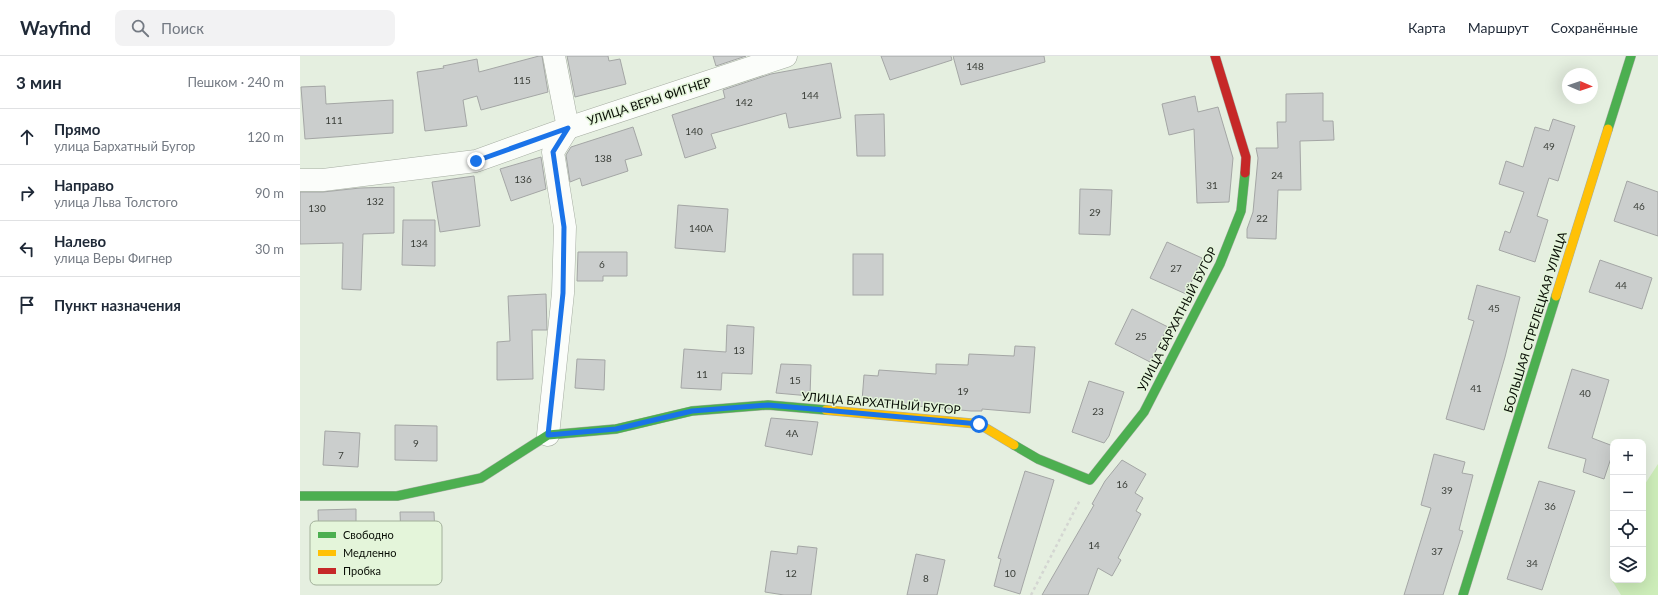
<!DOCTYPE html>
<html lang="ru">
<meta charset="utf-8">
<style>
body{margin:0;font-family:Lato,sans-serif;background:#f2f2f3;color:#1f2937}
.controls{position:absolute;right:12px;bottom:12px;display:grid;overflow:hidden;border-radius:8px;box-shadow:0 4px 16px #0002}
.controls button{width:36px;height:36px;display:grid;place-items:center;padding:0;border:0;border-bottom:1px solid #e0e1e3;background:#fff;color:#1f2937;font:20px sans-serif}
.compass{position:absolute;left:1262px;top:12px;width:36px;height:36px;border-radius:50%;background:#fff;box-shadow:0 4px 16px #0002;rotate:92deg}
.stop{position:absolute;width:12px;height:12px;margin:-9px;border:3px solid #1a73e8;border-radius:50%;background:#fff}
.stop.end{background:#1a73e8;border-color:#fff;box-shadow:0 1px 4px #0008}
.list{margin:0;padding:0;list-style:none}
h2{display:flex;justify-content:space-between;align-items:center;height:52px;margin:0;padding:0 16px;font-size:17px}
h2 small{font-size:13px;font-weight:400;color:#747a83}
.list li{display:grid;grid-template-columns:26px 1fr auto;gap:12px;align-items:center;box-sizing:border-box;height:56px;padding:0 16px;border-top:1px solid #e0e1e3}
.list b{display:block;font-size:15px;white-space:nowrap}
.list p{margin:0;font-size:13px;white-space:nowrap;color:#747a83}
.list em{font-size:13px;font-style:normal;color:#747a83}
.icon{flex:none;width:22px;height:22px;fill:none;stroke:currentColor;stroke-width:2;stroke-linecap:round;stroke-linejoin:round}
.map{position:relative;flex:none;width:1358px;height:539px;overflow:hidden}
header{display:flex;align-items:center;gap:24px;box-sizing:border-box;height:56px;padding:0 20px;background:#fff;border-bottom:1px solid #e0e1e3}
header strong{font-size:19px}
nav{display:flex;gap:22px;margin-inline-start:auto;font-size:14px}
.search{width:280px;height:36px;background:#f2f2f3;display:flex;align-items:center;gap:10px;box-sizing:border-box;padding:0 14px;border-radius:8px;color:#747a83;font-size:15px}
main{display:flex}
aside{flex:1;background:#fff}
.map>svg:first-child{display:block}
</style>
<header>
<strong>Wayfind</strong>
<div class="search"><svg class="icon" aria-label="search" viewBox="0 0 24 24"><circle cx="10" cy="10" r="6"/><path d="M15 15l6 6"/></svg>Поиск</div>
<nav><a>Карта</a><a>Маршрут</a><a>Сохранённые</a></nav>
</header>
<main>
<aside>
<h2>3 мин<small>Пешком · 240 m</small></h2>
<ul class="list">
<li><svg class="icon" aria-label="ahead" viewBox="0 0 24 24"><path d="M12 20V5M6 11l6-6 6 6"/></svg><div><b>Прямо</b><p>улица Бархатный Бугор</p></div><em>120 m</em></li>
<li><svg class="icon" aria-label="right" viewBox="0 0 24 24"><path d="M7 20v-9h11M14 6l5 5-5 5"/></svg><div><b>Направо</b><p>улица Льва Толстого</p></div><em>90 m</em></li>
<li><svg class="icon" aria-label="left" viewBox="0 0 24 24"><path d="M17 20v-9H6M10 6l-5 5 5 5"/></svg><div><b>Налево</b><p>улица Веры Фигнер</p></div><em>30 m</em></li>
<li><svg class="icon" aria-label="arrive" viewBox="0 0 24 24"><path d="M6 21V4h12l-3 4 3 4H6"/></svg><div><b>Пункт назначения</b></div></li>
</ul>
</aside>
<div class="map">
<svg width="1358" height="539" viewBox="0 0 1358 539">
<rect width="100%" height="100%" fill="#e5efe0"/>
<polygon fill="#cdedb9" points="1358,408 1358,539 1321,539 1311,523 1313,516 1313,524 1343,524 1343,431"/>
<g fill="#cbcecd" stroke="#a4a6a5">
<polygon points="239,0 242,0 248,36 181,54 177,40 163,44 167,70 125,75 117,16 144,12 143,10 177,3 179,16"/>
<polygon points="267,0 308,0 309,5 320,3 326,28 275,41"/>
<polygon points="413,0 446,0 416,10"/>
<polygon points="581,0 651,0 652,4 590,24"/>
<polygon points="653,0 744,0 745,6 661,29"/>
<polygon points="531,7 541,62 489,72 486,57 411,78 416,92 385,102 372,59 425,42 423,34 471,18"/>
<polygon points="25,30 26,48 93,44 93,77 5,83 1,31"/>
<polygon points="1023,37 1023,65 1033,65 1034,84 1000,85 1001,134 978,134 976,183 947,182 947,173 953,156 958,102 956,92 978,92 977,66 986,66 986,38"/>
<polygon points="895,40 898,56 918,51 933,102 929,146 897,147 894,73 869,79 862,48"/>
<polygon points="584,58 585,100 557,100 555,59"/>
<polygon points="1253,63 1275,70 1258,125 1249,122 1237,160 1248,164 1235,206 1199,194 1205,175 1210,177 1224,136 1199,128 1206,105 1223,111 1235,71 1249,75"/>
<polygon points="333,71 342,99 325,104 328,115 282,130 280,122 270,126 266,99 271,91"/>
<polygon points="241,101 246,133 211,145 200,113"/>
<polygon points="174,120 180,170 140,176 132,126"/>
<polygon points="1327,125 1358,136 1358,180 1314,165"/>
<polygon points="94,131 94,177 63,178 61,234 42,233 43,187 0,188 0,136 23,136 60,132"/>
<polygon points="780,133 812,134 810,179 779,178"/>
<polygon points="378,149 428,153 425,196 375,192"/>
<polygon points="103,164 135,164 135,210 102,209"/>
<polygon points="867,186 902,202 886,238 850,222"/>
<polygon points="278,196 327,196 327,220 303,220 303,225 277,225"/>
<rect x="553" y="198" width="30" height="41"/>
<polygon points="1300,204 1352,222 1342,253 1289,236"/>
<polygon points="1177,229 1220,241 1205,301 1184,374 1146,363 1174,265 1168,263"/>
<polygon points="246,238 247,274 232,274 233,323 197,324 197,286 210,285 208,240"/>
<polygon points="832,253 868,271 850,306 815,288"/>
<polygon points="427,269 454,271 452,318 422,317 421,334 381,332 384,293 426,296"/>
<polygon points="715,290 735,291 730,357 682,353 682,355 671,355 562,345 564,319 578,320 579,314 636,318 636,308 668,309 669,298 714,300"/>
<polygon points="277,303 305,304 304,334 275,332"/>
<polygon points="481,308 511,309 510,340 476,337"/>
<polygon points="1272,313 1309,324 1292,382 1313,390 1313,396 1304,423 1283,416 1286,403 1248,392"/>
<polygon points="789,325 824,336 809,380 804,387 772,376"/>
<polygon points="471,362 518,366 512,399 465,390"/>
<polygon points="95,369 137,370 137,405 95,404"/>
<polygon points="25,375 60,377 58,411 23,409"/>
<polygon points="1134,398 1165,406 1162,417 1173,419 1159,474 1163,475 1143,539 1104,539 1131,452 1121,449"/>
<polygon points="822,404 846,418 835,437 843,442 836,455 841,458 818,502 821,504 812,520 798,512 788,539 742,539 794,449 792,448 805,425"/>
<polygon points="725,415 754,424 720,538 694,530 701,503 698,502"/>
<polygon points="1239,425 1275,435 1242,534 1207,523"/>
<polygon points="56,453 56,488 19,488 18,454"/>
<polygon points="100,456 134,456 135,481 101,482"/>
<polygon points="498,490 517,492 511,539 484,539 465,536 471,495 497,498"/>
<polygon points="616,498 645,504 637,539 607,539"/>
</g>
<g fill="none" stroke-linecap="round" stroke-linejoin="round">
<defs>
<g id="street">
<polyline points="0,124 23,124 176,105 268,72 486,0"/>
<polyline points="248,379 263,237 265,171 253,96 268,72 254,0"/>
</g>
<g id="fast">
<polyline points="1308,73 1331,0"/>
<polyline points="714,389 738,403 790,424 844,356 920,208 941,155 945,117"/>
<polyline points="0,440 97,440 181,422 248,379 316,373 392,355 468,349 526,354"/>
<polyline points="1163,539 1256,240"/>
</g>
<g id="slow">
<polyline points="1256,240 1308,73"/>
<polyline points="526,354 679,368 714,389"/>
</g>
<polyline id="jam" points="915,0 946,101 945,117"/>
</defs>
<use href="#street" stroke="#a6ada2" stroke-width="23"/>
<use href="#fast" stroke="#a6ada2" stroke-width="10"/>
<use href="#slow" stroke="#a6ada2" stroke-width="10"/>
<use href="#jam" stroke="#a6ada2" stroke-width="10"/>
<polyline stroke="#d4d6d2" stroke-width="2.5" stroke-dasharray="3 3" stroke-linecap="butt" points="731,539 780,444"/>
<use href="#street" stroke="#fbfdfa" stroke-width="22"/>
<use href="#fast" stroke="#4caf50" stroke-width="9"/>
<use href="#slow" stroke="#ffc107" stroke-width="9"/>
<use href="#jam" stroke="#c62828" stroke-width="9"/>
</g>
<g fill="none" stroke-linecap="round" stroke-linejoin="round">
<polyline stroke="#1a73e8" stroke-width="5" points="176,105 268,72 253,96 264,171 263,237 248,379 316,373 392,355 468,349 679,368"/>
</g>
<g text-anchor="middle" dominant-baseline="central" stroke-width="3" stroke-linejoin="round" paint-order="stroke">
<g font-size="10" fill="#3a3e38">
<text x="675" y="10">148</text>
<text x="222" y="24">115</text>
<text x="510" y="39">144</text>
<text x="444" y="46">142</text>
<text x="34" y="64">111</text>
<text x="394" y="75">140</text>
<text x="1249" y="90">49</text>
<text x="303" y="102">138</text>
<text x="977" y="119">24</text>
<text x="223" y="123">136</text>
<text x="912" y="129">31</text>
<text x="75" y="145">132</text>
<text x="1339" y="150">46</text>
<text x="17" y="152">130</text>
<text x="795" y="156">29</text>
<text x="962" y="162">22</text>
<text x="401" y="172">140А</text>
<text x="119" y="187">134</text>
<text x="302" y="208">6</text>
<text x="876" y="212">27</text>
<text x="1321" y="229">44</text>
<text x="1194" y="252">45</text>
<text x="841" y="280">25</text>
<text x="439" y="294">13</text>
<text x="402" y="318">11</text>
<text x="495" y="324">15</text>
<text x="1176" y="332">41</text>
<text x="663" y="335">19</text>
<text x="1285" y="337">40</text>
<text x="798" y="355">23</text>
<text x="492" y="377">4А</text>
<text x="116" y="387">9</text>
<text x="41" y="399">7</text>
<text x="822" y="428">16</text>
<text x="1147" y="434">39</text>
<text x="1250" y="450">36</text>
<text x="794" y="489">14</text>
<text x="1137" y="495">37</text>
<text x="1232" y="507">34</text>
<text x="491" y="517">12</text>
<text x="710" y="517">10</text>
<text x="626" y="522">8</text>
</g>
<g font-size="12" fill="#090e06" stroke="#e4f5da">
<text transform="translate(349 45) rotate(-18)">УЛИЦА ВЕРЫ ФИГНЕР</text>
<text transform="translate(877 263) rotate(-63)">УЛИЦА БАРХАТНЫЙ БУГОР</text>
<text transform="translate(1235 266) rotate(-73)">БОЛЬШАЯ СТРЕЛЕЦКАЯ УЛИЦА</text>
<text transform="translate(581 347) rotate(5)">УЛИЦА БАРХАТНЫЙ БУГОР</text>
</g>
</g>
<rect x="10" y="465" width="132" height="64" rx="6" fill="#e4f5da" stroke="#a2b09a" stroke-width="1"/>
<rect x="18" y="476" width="18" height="6" fill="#4caf50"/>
<rect x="18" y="494" width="18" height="6" fill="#ffc107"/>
<rect x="18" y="512" width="18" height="6" fill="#c62828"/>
<g font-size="11" fill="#090e06">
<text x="43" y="483">Свободно</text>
<text x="43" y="501">Медленно</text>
<text x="43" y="519">Пробка</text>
</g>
</svg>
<div class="controls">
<button>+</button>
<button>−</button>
<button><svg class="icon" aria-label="locate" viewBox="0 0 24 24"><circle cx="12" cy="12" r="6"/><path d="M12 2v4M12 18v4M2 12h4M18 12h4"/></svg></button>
<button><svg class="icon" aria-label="layers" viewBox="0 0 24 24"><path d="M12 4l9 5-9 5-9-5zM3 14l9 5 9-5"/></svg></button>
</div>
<svg class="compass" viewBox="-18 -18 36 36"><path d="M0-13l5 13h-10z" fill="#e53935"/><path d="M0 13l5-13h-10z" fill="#747a83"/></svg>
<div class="stop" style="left:679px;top:368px"></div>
<div class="stop end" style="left:176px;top:105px"></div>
</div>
</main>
